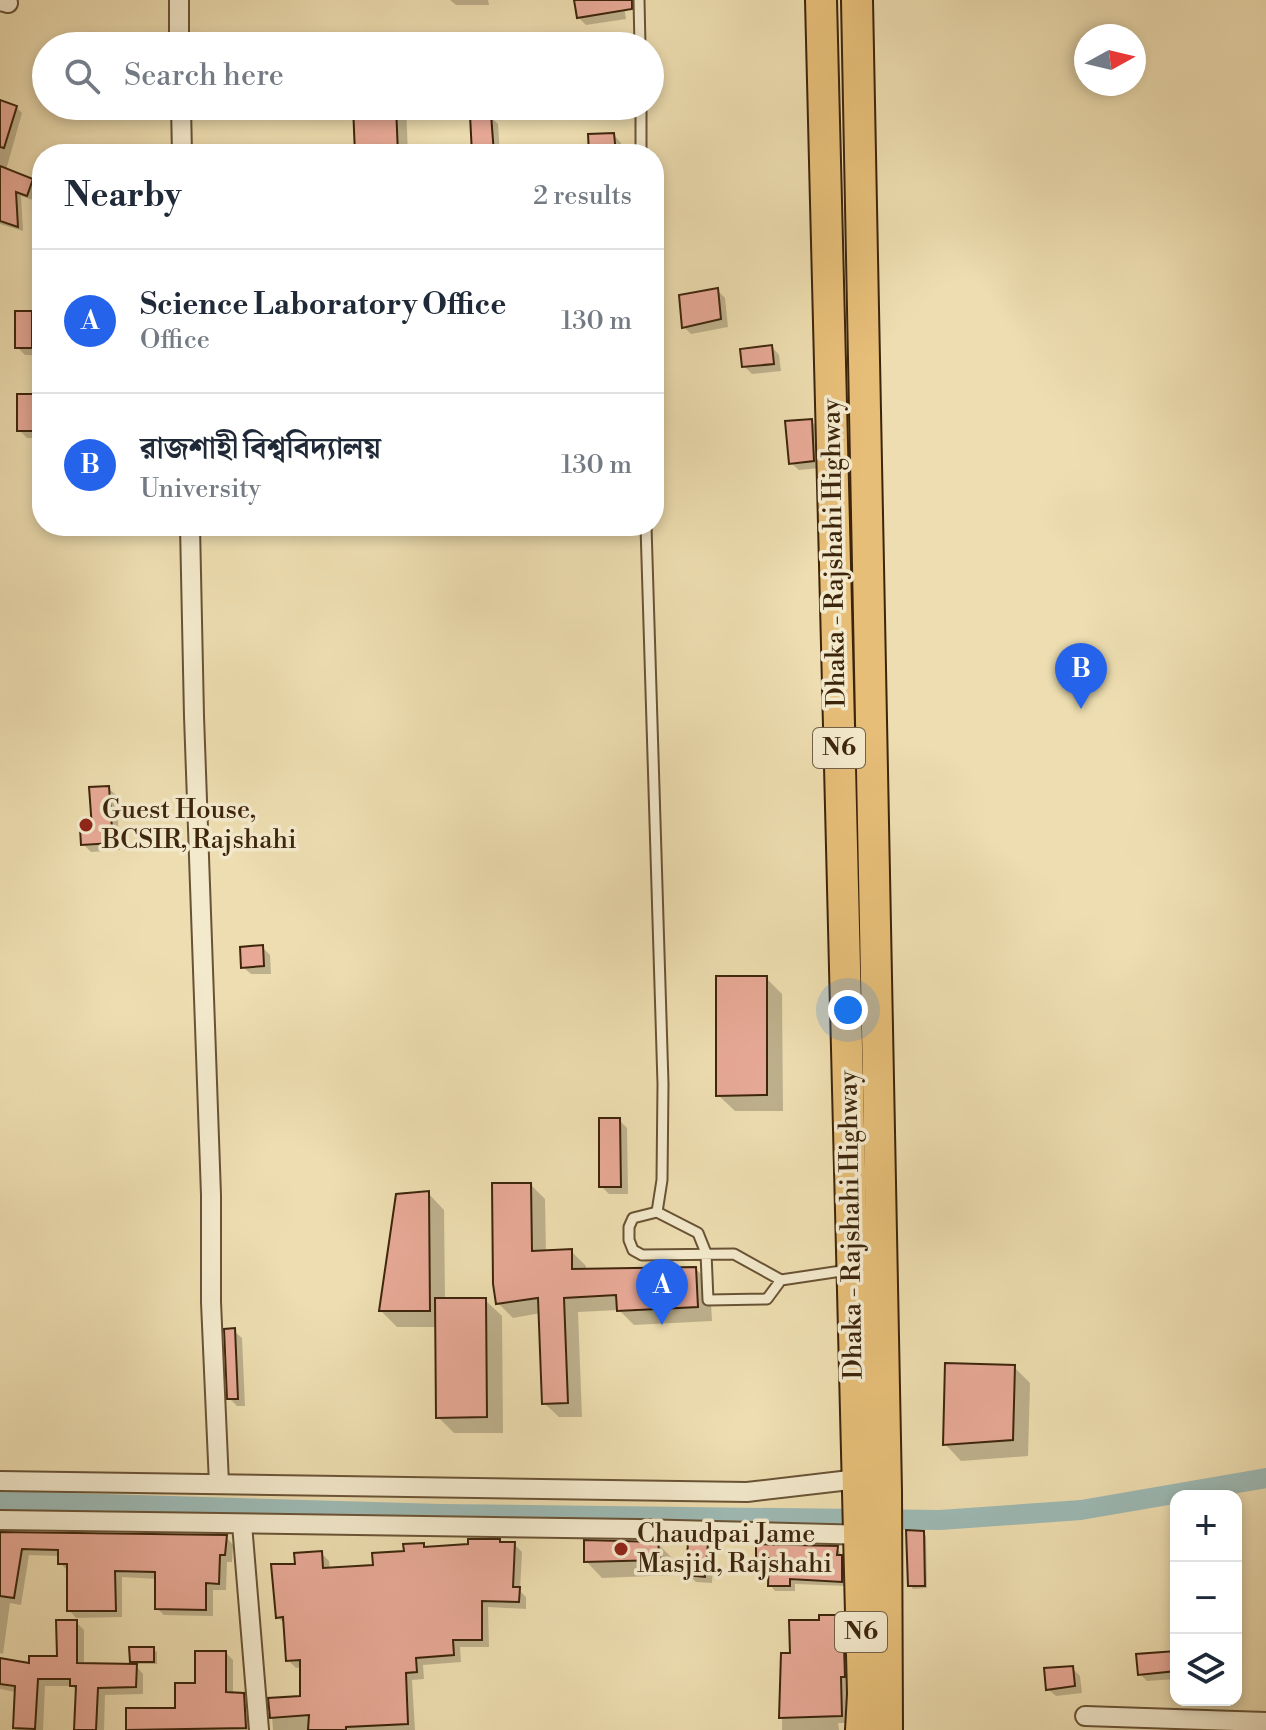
<!DOCTYPE html>
<meta charset="utf-8">
<style>
body{margin:0;font-family:"Libre Bodoni","Noto Serif Bengali",serif;background:#f6f6f7;color:#1f2937}
.controls{position:absolute;right:24px;bottom:24px;display:grid;overflow:hidden;border-radius:16px;box-shadow:0 4px 12px #0003}
.controls button{width:72px;height:72px;display:grid;place-items:center;padding:0;border:0;border-bottom:2px solid #e0e1e3;background:#fff;color:#1f2937;font:40px sans-serif}
.compass{position:absolute;left:1074px;top:24px;width:72px;height:72px;border-radius:50%;background:#fff;box-shadow:0 4px 12px #0003;rotate:82deg}
.you{position:absolute;left:848px;top:1010px;width:28px;height:28px;margin:-20px;border:6px solid #fff;border-radius:50%;background:#1a73e8;box-shadow:0 0 0 12px #1a73e833}
.badge{display:grid;place-items:center;width:52px;height:52px;border-radius:50%;background:#2563eb;color:#fff;font-size:26px;font-weight:700}
.pin{position:absolute;translate:-50% -66px;filter:drop-shadow(0 2px 4px #0008)}
.pin::after{content:'';position:absolute;top:42px;width:28px;height:24px;background:inherit;clip-path:polygon(0 0,100% 0,50% 100%)}
.list{margin:0;padding:0;list-style:none}
h2{display:flex;justify-content:space-between;align-items:center;height:104px;margin:0;padding:0 32px;font-size:34px}
h2 small{font-size:26px;font-weight:400;color:#747a83}
.list li{display:grid;grid-template-columns:52px 1fr auto;gap:24px;align-items:center;box-sizing:border-box;height:144px;padding:0 32px;border-top:2px solid #e0e1e3}
.list b{display:block;font-size:30px;white-space:nowrap}
.list p{margin:0;font-size:26px;white-space:nowrap;color:#747a83}
.list em{font-size:26px;font-style:normal;color:#747a83}
.icon{flex:none;width:44px;height:44px;fill:none;stroke:currentColor;stroke-width:2;stroke-linecap:round;stroke-linejoin:round}
.map{position:relative;flex:none;width:1266px;height:1730px;overflow:hidden}
.search{position:absolute;background:#fff;box-shadow:0 4px 12px #0003;left:32px;top:32px;width:632px;height:88px;display:flex;align-items:center;gap:20px;box-sizing:border-box;padding:0 28px;border-radius:44px;color:#747a83;font-size:30px}
.panel{position:absolute;background:#fff;box-shadow:0 4px 12px #0003;left:32px;top:144px;width:632px;height:392px;border-radius:32px}
.map>svg:first-child{display:block}
</style>
<div class="map">
<svg width="1266" height="1730" viewBox="0 0 1266 1730">
<rect width="100%" height="100%" fill="#edddb0"/>
<filter id="stains"><feTurbulence type="fractalNoise" baseFrequency=".0025" numOctaves="4"/><feColorMatrix values="0 0 0 0 .2 0 0 0 0 .09 0 0 0 0 .02 0 0 0 .5 -.17"/></filter>
<radialGradient id="worn" r=".72"><stop offset=".6" stop-color="#630" stop-opacity="0"/><stop offset="1" stop-color="#630" stop-opacity=".3"/></radialGradient>
<g fill="#0003">
<polygon points="450,0 488,0 489,5 456,5"/>
<polygon points="576,0 623,0 626,19 586,25 578,17"/>
<polygon points="0,103 16,107 22,113 6,170 32,181 38,187 33,200 21,196 23,231 0,224"/>
<polygon points="355,106 406,106 408,154 357,154"/>
<polygon points="490,116 498,124 500,154 474,154"/>
<polygon points="614,135 621,143 622,154 591,154"/>
<polygon points="717,290 725,298 728,327 691,334 684,327"/>
<polygon points="31,313 39,320 39,355 25,355 17,347"/>
<polygon points="772,347 779,355 781,371 752,374 744,366"/>
<polygon points="33,396 41,404 41,438 27,438 19,430"/>
<polygon points="811,421 819,429 821,468 799,470 791,463"/>
<polygon points="108,788 116,795 120,850 91,852 83,844 94,830"/>
<polygon points="262,947 270,955 271,974 251,974 243,967"/>
<polygon points="766,978 782,994 783,1111 735,1111 718,1095"/>
<polygon points="619,1120 627,1128 628,1194 609,1194 601,1186"/>
<polygon points="531,1185 545,1199 546,1252 571,1251 586,1266 586,1271 696,1269 710,1284 712,1321 634,1325 619,1310 578,1312 582,1417 559,1417 544,1403 541,1313 513,1318 498,1303"/>
<polygon points="428,1193 444,1210 445,1300 485,1300 502,1316 503,1433 454,1433 438,1417 437,1327 397,1327 381,1311"/>
<polygon points="234,1331 242,1338 245,1406 237,1406 229,1398"/>
<polygon points="1014,1367 1030,1383 1028,1456 961,1461 945,1444"/>
<polygon points="923,1533 926,1536 927,1588 913,1589 910,1585"/>
<polygon points="0,1534 226,1537 233,1545 232,1562 227,1562 226,1590 213,1590 213,1616 164,1615 157,1608 157,1579 122,1577 122,1617 76,1618 69,1610 69,1572 60,1563 60,1556 29,1555 21,1605 10,1603 3,1654 0,1653"/>
<polygon points="499,1541 502,1544 514,1544 522,1552 520,1591 526,1597 526,1609 488,1607 489,1647 460,1647 461,1662 423,1665 424,1679 412,1680 415,1730 273,1730 271,1700 302,1697 302,1667 296,1668 288,1660 286,1625 278,1617 297,1566 321,1553 329,1561 330,1570 375,1566 423,1545 427,1549"/>
<polygon points="658,1544 674,1560 676,1575 602,1578 586,1561"/>
<polygon points="707,1545 714,1552 712,1583 696,1582 688,1574"/>
<polygon points="837,1548 846,1562 847,1586 795,1584 795,1591 775,1591 770,1585 770,1563 764,1562 758,1557"/>
<polygon points="842,1617 850,1624 851,1683 848,1683 848,1723 838,1723 839,1730 782,1730 783,1655 792,1655 821,1622"/>
<polygon points="76,1622 84,1630 84,1665 136,1666 143,1674 143,1694 105,1695 104,1730 76,1730 77,1691 72,1686 45,1686 43,1730 15,1730 16,1692 0,1689 0,1660 31,1665 59,1658"/>
<polygon points="153,1649 157,1652 157,1664 135,1664 132,1661"/>
<polygon points="226,1653 233,1660 233,1694 243,1695 251,1702 254,1730 128,1730 177,1710"/>
<polygon points="1176,1653 1176,1679 1147,1681 1140,1674"/>
<polygon points="1072,1668 1080,1676 1082,1693 1056,1696 1048,1689"/>
</g>
<g fill="none" stroke-linecap="round" stroke-linejoin="round">
<polyline stroke="#9dbab5" stroke-width="20" points="0,1501 441,1514 940,1520 1081,1510 1266,1478"/>
</g>
<g fill="#e7a996" stroke="#3d250c" stroke-width="2">
<polygon points="574,0 632,0 632,9 577,18"/>
<polygon points="0,100 17,106 4,148 0,147"/>
<polygon points="353,106 396,106 398,154 355,154"/>
<polygon points="491,114 494,154 472,154 470,115"/>
<polygon points="614,133 616,154 589,154 588,134"/>
<polygon points="0,166 33,179 27,196 16,192 18,227 0,221"/>
<polygon points="718,288 721,319 682,328 679,295"/>
<rect x="15" y="311" width="17" height="37"/>
<polygon points="772,345 774,364 742,367 740,349"/>
<rect x="17" y="394" width="17" height="37"/>
<polygon points="812,419 814,461 789,464 785,421"/>
<polygon points="109,786 113,843 81,845 80,828 92,828 89,787"/>
<polygon points="263,945 264,966 241,968 240,947"/>
<polygon points="716,976 767,976 767,1095 716,1096"/>
<polygon points="599,1118 620,1118 621,1187 599,1187"/>
<polygon points="492,1183 531,1183 532,1251 572,1249 572,1269 696,1267 698,1307 617,1311 616,1295 564,1298 568,1403 542,1404 538,1298 496,1304 493,1284"/>
<polygon points="429,1191 430,1311 379,1311 396,1194"/>
<polygon points="435,1298 486,1298 487,1417 436,1418"/>
<polygon points="235,1328 238,1399 227,1399 224,1329"/>
<polygon points="945,1363 1015,1365 1013,1440 943,1445"/>
<polygon points="906,1530 924,1531 925,1586 908,1586"/>
<polygon points="0,1532 227,1535 225,1555 220,1555 219,1584 206,1583 206,1610 155,1609 155,1572 115,1571 116,1611 67,1611 67,1564 58,1564 58,1550 22,1549 14,1598 0,1596"/>
<polygon points="468,1539 500,1539 500,1542 515,1542 513,1587 520,1587 519,1602 482,1601 482,1640 453,1640 454,1655 416,1658 417,1672 406,1673 408,1724 346,1727 346,1730 308,1730 309,1715 270,1718 268,1698 300,1696 300,1660 286,1661 283,1617 276,1618 271,1564 295,1564 294,1553 322,1551 323,1568 373,1565 372,1553 404,1551 403,1544 424,1543 424,1547 468,1544"/>
<polygon points="584,1540 658,1542 660,1560 584,1562"/>
<polygon points="688,1542 708,1543 705,1577 686,1575"/>
<polygon points="756,1544 838,1546 837,1555 842,1555 842,1582 790,1579 790,1586 768,1586 769,1558 756,1558"/>
<polygon points="819,1615 843,1615 845,1677 841,1677 842,1716 779,1718 781,1653 790,1653 789,1620 819,1620"/>
<polygon points="56,1620 77,1620 77,1663 137,1664 136,1687 98,1688 96,1730 74,1730 76,1686 70,1686 70,1679 38,1679 35,1729 13,1728 15,1686 0,1684 0,1658 29,1663 29,1656 57,1656"/>
<polygon points="129,1647 154,1647 154,1662 130,1662"/>
<polygon points="195,1651 226,1651 226,1692 244,1693 246,1728 126,1730 126,1708 175,1708 175,1683 195,1683"/>
<polygon points="1176,1651 1176,1671 1138,1675 1136,1654"/>
<polygon points="1073,1666 1075,1686 1046,1690 1044,1668"/>
</g>
<g fill="none" stroke-linecap="round" stroke-linejoin="round">
<defs>
<g id="service">
<polyline points="639,0 640,46"/>
<polyline points="641,106 641,154"/>
<polyline points="646,526 663,1084 662,1180 657,1212"/>
<polyline points="781,1280 767,1299 708,1300 706,1253 698,1233 657,1212 633,1218 629,1227 629,1240 633,1250 642,1255 734,1254 781,1280 848,1270"/>
</g>
<g id="minor">
<polyline points="179,0 179,46"/>
<polyline points="0,1 8,3"/>
<polyline points="181,106 182,154"/>
<polyline points="190,526 194,716 211,1195 211,1302 219,1484"/>
<polyline points="0,1481 747,1492 867,1478"/>
<polyline points="0,1520 638,1529 869,1535"/>
<polyline points="242,1524 259,1730"/>
<polyline points="1085,1716 1266,1722"/>
</g>
<g id="trunk">
<polyline points="821,0 863,1694 861,1730"/>
<polyline points="857,0 886,1491 887,1730"/>
</g>
</defs>
<use href="#service" stroke="#695335" stroke-width="13"/>
<use href="#minor" stroke="#695335" stroke-width="22"/>
<use href="#trunk" stroke="#3d250c" stroke-width="34"/>
<use href="#service" stroke="#f3e9cc" stroke-width="9"/>
<use href="#minor" stroke="#f3e9cc" stroke-width="18"/>
<use href="#trunk" stroke="#e6be78" stroke-width="30"/>
</g>
<g fill="#8f2418" stroke="#f3e9cc" stroke-width="3">
<circle cx="86" cy="825" r="8"/>
<circle cx="621" cy="1549" r="8"/>
</g>
<g text-anchor="middle" dominant-baseline="central" stroke-width="7" stroke-linejoin="round" paint-order="stroke">
<g fill="#f3e9cc" stroke="#746046" stroke-width="2">
<rect x="813" y="728" width="52" height="40" rx="6"/>
<rect x="835" y="1612" width="52" height="40" rx="6"/>
</g>
<g font-size="24" font-weight="bold" fill="#3d250c">
<text x="839" y="748">N6</text>
<text x="861" y="1632">N6</text>
</g>
<g font-size="26" fill="#3d250c" stroke="#f3e9cc">
<text transform="translate(834 553) rotate(-91)">Dhaka - Rajshahi Highway</text>
<text transform="translate(851 1225) rotate(-91)">Dhaka - Rajshahi Highway</text>
</g>
<g font-size="26" fill="#3d250c" stroke="#f3e9cc" text-anchor="start">
<text x="102" y="810">Guest House,<tspan x="102" dy="30">BCSIR, Rajshahi</tspan></text>
<text x="637" y="1534">Chaudpai Jame<tspan x="637" dy="30">Masjid, Rajshahi</tspan></text>
</g>
</g>
<rect width="100%" height="100%" filter="url(#stains)"/>
<rect width="100%" height="100%" fill="url(#worn)"/>
</svg>
<div class="controls">
<button>+</button>
<button>−</button>
<button><svg class="icon" aria-label="layers" viewBox="0 0 24 24"><path d="M12 4l9 5-9 5-9-5zM3 14l9 5 9-5"/></svg></button>
</div>
<svg class="compass" viewBox="-18 -18 36 36"><path d="M0-13l5 13h-10z" fill="#e53935"/><path d="M0 13l5-13h-10z" fill="#747a83"/></svg>
<div class="you"></div>
<div class="pin badge" style="left:662px;top:1325px">A</div>
<div class="pin badge" style="left:1081px;top:709px">B</div>
<div class="search"><svg class="icon" aria-label="search" viewBox="0 0 24 24"><circle cx="10" cy="10" r="6"/><path d="M15 15l6 6"/></svg>Search here</div>
<section class="panel">
<h2>Nearby<small>2 results</small></h2>
<ul class="list">
<li><span class="badge">A</span><div><b>Science Laboratory Office</b><p>Office</p></div><em>130 m</em></li>
<li><span class="badge">B</span><div><b>রাজশাহী বিশ্ববিদ্যালয়</b><p>University</p></div><em>130 m</em></li>
</ul>
</section>
</div>
